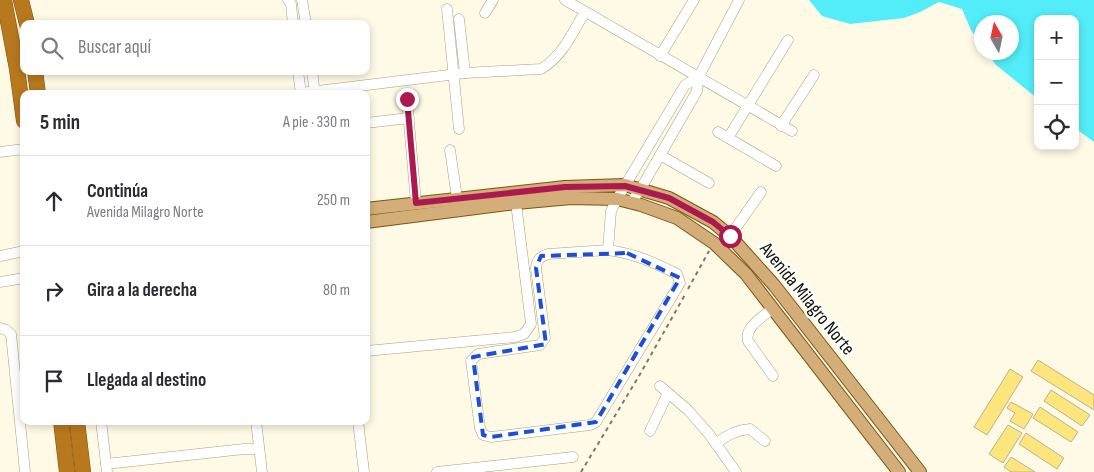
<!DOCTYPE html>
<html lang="es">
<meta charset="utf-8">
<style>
body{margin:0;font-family:"Sofia Sans Condensed",sans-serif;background:#f2f2f3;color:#2b2b33}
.controls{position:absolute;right:15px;top:15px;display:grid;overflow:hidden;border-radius:10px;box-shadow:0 2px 8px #0003}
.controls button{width:45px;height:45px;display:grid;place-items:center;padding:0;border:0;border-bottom:1px solid #e1e1e2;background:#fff;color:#2b2b33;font:25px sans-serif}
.compass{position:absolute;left:974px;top:15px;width:45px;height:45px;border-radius:50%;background:#fff;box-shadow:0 2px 8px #0003;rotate:351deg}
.stop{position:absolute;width:15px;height:15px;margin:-11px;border:4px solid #ab194e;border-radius:50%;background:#fff}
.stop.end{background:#ab194e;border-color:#fff;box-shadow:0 1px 5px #0008}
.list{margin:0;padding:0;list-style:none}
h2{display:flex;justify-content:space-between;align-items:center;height:65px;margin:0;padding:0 20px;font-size:21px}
h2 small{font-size:16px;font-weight:400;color:#7c7c81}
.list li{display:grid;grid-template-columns:32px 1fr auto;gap:15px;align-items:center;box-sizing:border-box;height:90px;padding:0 20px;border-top:1px solid #e1e1e2}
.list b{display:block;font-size:19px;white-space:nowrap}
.list p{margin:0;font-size:16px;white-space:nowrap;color:#7c7c81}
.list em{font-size:16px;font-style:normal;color:#7c7c81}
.icon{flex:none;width:28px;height:28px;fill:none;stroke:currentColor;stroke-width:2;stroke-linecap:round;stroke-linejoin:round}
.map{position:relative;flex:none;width:1094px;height:472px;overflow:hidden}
.search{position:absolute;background:#fff;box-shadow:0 2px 8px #0003;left:20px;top:20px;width:350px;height:55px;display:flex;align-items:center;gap:12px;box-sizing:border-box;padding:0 18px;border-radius:10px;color:#7c7c81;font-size:19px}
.panel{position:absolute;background:#fff;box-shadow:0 2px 8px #0003;left:20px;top:90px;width:350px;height:335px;border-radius:10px}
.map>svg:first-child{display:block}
</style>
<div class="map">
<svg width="1094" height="472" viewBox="0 0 1094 472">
<rect width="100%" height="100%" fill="#fffae5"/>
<polygon fill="#52edf8" points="809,0 1094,0 1094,142 1075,128 1075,19 1038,19 1038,99 996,65 987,53 1012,52 1012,22 982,22 981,45 971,30 962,9 939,2 920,12 904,18 850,24 822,16"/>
<g fill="#fde57d" stroke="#bab290">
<polygon points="1038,360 1094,395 1094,410 1031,371"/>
<polygon points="1010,369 1023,377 987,435 974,427"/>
<polygon points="1051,390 1090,415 1082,426 1044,401"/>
<polygon points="1011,402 1033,414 1024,429 1010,421 1015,413 1007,408"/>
<polygon points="1040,407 1078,432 1071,442 1033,418"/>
<polygon points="1008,425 1022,433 1003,463 989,454"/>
<polygon points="1026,433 1064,458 1057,469 1019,444"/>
<polygon points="1011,457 1035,472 1011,472 1004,467"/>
</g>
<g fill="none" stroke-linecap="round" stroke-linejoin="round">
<defs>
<g id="minor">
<polyline points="288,0 291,4 293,24"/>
<polyline points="302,0 306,24"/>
<polyline points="565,0 792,131"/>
<polyline points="447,9 459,129"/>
<polyline points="485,13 493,0"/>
<polyline points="459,19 465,73"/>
<polyline points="660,56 694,0"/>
<polyline points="298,71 301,94"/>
<polyline points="312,71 315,94"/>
<path d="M 301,93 L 465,73 L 541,69 C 563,56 572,33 585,12"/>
<polyline points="407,99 416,203"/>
<polyline points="366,123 409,118"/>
<polyline points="781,126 814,75"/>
<polyline points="718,132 776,166"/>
<polyline points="728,138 788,40"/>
<polyline points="450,150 457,198"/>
<polyline points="0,152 24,149"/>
<polyline points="660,155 709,183"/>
<polyline points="631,202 640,190 697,91 698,78 739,0"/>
<polyline points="730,236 761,192"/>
<path d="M 608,250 C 636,254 653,262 677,274 L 680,283 L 596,422 L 590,425 L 491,437 L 483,435 L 480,428 L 471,361 L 478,354 L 540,345 L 545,338 L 536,268 C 537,259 540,257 548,254 Z"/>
<polyline points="608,250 611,211 617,199 685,85 698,78"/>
<polyline points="0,256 24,251"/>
<polyline points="0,282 24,278"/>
<path d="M 773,308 C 763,317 744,327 748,341 L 773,376"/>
<polyline points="0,328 6,330 11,334 25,472"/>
<polyline points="366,351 515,337 524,334 531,324 516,203"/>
<polyline points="660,386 688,410 709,434 736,472"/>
<polyline points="101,421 107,472"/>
<polyline points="256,421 262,472"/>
<polyline points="358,421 364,472"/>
<polyline points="650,431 668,393"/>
<path d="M 716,444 C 726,435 736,430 750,429 L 765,441"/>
<polyline points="106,464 244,449 259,449"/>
<polyline points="437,472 573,457"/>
</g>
<g id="major">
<polyline points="366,209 565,187 625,185 669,198 713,222 730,236 774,285 920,472"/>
<polyline points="366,222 516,203 571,198 617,199 641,205 677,218 714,243 746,274 899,472"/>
</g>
<g id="highway">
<polyline points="4,0 17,69 24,121"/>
<polyline points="21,0 27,24"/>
<polyline points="35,71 38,94"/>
<polyline points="61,421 67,472"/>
<polyline points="77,421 83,472"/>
</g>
</defs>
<use href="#minor" stroke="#a7a07e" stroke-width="11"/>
<use href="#major" stroke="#7e5415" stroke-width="14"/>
<use href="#highway" stroke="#7e5415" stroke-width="16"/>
<g stroke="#7e7a6a" stroke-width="2" stroke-dasharray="4 4" stroke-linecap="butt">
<polyline points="688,289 709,251"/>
<polyline points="581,472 639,376 686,293"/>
</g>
<use href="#minor" stroke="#fff" stroke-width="10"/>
<use href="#major" stroke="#d4ae78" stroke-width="12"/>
<use href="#highway" stroke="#b8781e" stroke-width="15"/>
</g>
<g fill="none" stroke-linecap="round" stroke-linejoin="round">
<polyline stroke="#ab194e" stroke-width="6" points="407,99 416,203 565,187 625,186 669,198 713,222 730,236"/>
</g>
<path fill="none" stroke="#1d4ed8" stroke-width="4" stroke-dasharray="10 6" stroke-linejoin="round" d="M 627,253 L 680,278 L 596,422 L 491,437 L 483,435 L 473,357 L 546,344 L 536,268 L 541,256 Z"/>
<g text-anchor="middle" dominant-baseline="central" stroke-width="5" stroke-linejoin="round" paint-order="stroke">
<g font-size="19" fill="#131005" stroke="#fff">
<text transform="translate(807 299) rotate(51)">Avenida Milagro Norte</text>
</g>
</g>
</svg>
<div class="controls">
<button>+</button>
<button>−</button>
<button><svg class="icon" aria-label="locate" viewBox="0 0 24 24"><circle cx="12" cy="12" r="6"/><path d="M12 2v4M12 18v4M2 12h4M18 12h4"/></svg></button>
</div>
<svg class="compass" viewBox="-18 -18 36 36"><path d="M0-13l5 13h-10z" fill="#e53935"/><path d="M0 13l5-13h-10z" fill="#7c7c81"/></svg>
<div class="stop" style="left:730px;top:236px"></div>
<div class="stop end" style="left:407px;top:99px"></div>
<div class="search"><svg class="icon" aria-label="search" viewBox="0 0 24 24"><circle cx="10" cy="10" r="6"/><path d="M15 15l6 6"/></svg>Buscar aquí</div>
<section class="panel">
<h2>5 min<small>A pie · 330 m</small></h2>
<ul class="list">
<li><svg class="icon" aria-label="ahead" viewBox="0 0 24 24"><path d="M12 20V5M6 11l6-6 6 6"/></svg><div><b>Continúa</b><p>Avenida Milagro Norte</p></div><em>250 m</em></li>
<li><svg class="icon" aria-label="right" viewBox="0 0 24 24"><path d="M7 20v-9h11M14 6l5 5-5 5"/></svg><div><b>Gira a la derecha</b></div><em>80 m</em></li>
<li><svg class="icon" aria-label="arrive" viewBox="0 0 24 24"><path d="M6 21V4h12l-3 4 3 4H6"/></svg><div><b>Llegada al destino</b></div></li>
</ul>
</section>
</div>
